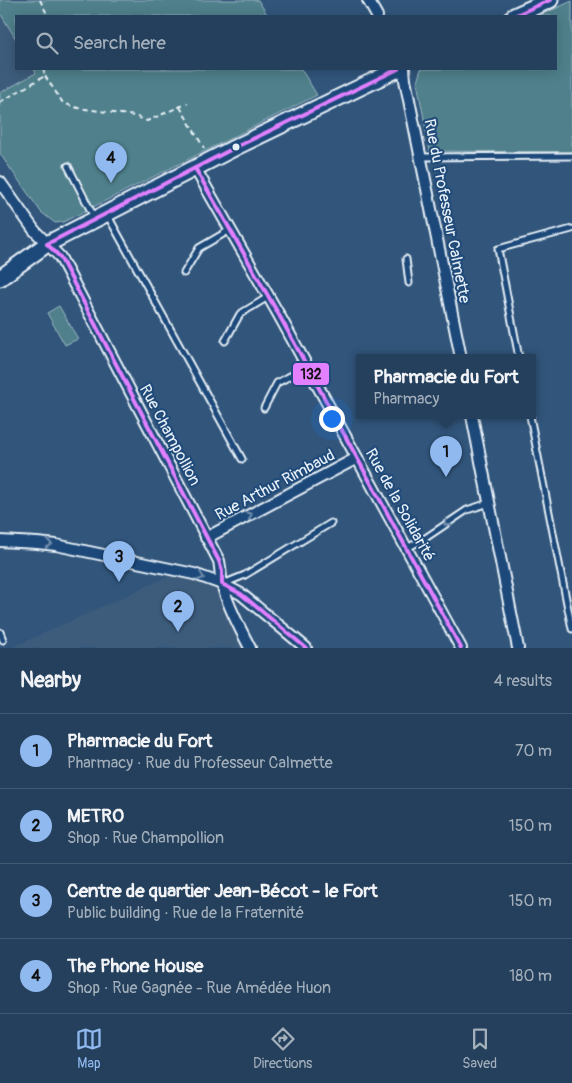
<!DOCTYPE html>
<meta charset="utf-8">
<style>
body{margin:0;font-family:Pangolin,sans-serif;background:#314b65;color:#f1f3f6}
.you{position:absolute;left:331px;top:418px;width:18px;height:18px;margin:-12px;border:4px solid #fff;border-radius:50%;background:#1a73e8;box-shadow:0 0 0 8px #1a73e833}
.badge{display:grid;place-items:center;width:32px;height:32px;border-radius:50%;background:#90b9f0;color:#111;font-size:16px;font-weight:700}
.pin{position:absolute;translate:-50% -41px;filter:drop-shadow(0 1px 2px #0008)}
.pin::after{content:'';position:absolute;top:26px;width:18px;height:15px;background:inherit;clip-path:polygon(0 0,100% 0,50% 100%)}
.popup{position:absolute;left:356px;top:354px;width:180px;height:65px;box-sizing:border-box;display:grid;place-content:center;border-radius:0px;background:#25405c;filter:drop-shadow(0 1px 4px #0005);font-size:16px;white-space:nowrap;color:#a3afbb}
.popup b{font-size:19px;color:#f1f3f6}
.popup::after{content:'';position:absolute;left:50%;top:100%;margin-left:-10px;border:10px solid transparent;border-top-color:#25405c}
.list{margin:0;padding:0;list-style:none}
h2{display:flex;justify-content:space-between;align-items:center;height:65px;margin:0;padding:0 20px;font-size:21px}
h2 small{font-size:16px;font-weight:400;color:#a3afbb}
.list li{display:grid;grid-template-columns:32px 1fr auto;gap:15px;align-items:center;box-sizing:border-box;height:75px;padding:0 20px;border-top:1px solid #425972}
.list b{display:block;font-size:19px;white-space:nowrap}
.list p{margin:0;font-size:16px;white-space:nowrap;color:#a3afbb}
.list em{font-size:16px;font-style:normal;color:#a3afbb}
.icon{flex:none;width:28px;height:28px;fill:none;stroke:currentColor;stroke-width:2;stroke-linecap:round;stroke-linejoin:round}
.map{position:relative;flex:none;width:572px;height:648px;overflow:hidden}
.search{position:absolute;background:#25405c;box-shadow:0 2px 12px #0003;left:15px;right:15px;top:15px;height:55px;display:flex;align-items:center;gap:12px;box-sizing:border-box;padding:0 18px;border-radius:0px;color:#a3afbb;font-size:19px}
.sheet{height:365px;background:#25405c}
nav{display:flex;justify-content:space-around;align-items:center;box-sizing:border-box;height:70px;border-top:1px solid #425972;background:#25405c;font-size:14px;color:#a3afbb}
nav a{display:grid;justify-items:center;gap:2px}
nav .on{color:#90b9f0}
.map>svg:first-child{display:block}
</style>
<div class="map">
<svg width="572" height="648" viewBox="0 0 572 648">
<rect width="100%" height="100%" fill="#31557b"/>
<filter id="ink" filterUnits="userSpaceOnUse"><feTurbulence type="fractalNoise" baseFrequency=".02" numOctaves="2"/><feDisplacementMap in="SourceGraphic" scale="10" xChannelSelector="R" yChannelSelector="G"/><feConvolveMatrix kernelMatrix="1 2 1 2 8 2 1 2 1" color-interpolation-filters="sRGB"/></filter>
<g filter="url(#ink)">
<g fill="#3e5c7c">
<polygon points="0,13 16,39 16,69 34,69 37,73 0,93"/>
<polygon points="180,571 222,584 250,648 11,648"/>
</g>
<g fill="#4f808b" stroke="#9cb8c2">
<polygon points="0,0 258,0 268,16 16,16 16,39 0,13"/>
<polygon points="572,1 572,152 430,151 417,82 421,69 556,69 556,16 539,16"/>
<polygon points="34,69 301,69 317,95 63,222 55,223 41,212 0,154 0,93 36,73"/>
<polygon points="59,306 78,339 65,345 47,313"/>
</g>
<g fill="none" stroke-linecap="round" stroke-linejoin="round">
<defs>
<g id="lane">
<polyline points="421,157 572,156"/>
<polyline points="68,166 95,219"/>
<polyline points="108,216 242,459"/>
<polyline points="406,259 409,283"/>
<polyline points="184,273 199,248 230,230"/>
<polyline points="225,341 240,314 268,297"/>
<polyline points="519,358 498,249 572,229"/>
<polyline points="264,408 277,383 307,367"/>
<polyline points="530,416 572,629"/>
<polyline points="407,548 424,539 467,510 489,503"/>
<polyline points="223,584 245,575 331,523"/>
<polyline points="0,632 3,640"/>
</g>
<g id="street">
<polyline points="368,0 377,16"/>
<polyline points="404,69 405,80 461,358"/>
<polyline points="195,168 279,315 461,648"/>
<path d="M 0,182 L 34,230 L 60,257 L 219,561 C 221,570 220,579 223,587 C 229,609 240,628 250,648"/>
<polyline points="472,416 518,648"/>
<polyline points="206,538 357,458"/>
<polyline points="0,541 37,543 56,545 194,574 222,584 241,594 306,648"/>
</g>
<g id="secondary">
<polyline points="514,16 550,0"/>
<polyline points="0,278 47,244 236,147 398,69"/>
</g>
</defs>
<use href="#lane" stroke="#e8f1f8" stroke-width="9"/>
<use href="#street" stroke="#e8f1f8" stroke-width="14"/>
<use href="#secondary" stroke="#e8f1f8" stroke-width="19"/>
<g stroke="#e8f1f8" stroke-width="2" stroke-dasharray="5 4" stroke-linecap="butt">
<polyline points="40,0 48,16"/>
<polyline points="45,76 63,103 78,108 135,116 147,121 188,103"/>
<polyline points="0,102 45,76 43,69"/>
<polyline points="180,107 204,148"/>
</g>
<use href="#lane" stroke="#1f4a7a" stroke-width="5"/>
<use href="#street" stroke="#1f4a7a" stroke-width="10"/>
<use href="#secondary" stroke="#1f4a7a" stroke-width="15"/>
<defs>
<g id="bus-1">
<polyline points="514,16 550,0"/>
<polyline points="195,168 279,315 461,648"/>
<polyline points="306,648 241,594 222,584 222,571 219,561 60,257 47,244 236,147 398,69"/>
</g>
</defs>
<use href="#bus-1" stroke="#1f4a7a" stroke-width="8"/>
<use href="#bus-1" stroke="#e280ff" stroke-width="4"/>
</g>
<defs><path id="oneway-chevron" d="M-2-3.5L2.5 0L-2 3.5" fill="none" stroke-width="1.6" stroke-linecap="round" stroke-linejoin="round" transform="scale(1.25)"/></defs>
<g stroke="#6f8dac">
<use href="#oneway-chevron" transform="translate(249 515) rotate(-28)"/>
<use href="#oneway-chevron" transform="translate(447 523) rotate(146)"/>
<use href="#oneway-chevron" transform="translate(49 544) rotate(9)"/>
<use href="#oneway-chevron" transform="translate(201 577) rotate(20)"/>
</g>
</g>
<circle fill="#e8f1f8" stroke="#1f4a7a" stroke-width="2" cx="236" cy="147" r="4.5"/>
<g text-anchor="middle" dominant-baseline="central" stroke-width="4" stroke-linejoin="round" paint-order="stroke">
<g font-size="16" fill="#e8f1f8" stroke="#1f4a7a">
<text transform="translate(447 211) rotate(79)">Rue du Professeur Calmette</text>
<text transform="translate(170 435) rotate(62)">Rue Champollion</text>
<text transform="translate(275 485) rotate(-28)">Rue Arthur Rimbaud</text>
<text transform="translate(400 505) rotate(61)">Rue de la Solidarité</text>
</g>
</g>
<rect stroke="#1f4a7a" stroke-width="2" x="292" y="362" width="38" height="24" rx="5" fill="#e280ff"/>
<g font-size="14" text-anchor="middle" font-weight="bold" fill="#111">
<text x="311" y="379">132</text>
</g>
</svg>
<div class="you"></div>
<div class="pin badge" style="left:446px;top:477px">1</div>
<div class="popup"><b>Pharmacie du Fort</b>Pharmacy</div>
<div class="pin badge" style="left:178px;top:632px">2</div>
<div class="pin badge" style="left:119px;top:582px">3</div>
<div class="pin badge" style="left:111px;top:183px">4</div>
<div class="search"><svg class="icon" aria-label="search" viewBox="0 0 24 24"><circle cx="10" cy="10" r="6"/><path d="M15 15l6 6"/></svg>Search here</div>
</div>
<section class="sheet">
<h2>Nearby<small>4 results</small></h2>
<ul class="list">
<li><span class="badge">1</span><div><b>Pharmacie du Fort</b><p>Pharmacy · Rue du Professeur Calmette</p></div><em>70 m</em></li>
<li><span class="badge">2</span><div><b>METRO</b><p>Shop · Rue Champollion</p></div><em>150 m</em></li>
<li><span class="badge">3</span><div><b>Centre de quartier Jean-Bécot - le Fort</b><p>Public building · Rue de la Fraternité</p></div><em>150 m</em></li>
<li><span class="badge">4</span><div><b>The Phone House</b><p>Shop · Rue Gagnée - Rue Amédée Huon</p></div><em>180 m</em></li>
</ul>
</section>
<nav>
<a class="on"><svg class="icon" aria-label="map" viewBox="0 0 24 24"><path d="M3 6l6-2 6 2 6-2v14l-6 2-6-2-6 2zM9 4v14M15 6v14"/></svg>Map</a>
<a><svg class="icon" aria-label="directions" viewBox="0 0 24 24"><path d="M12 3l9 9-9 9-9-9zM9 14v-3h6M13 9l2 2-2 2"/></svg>Directions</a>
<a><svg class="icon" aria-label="saved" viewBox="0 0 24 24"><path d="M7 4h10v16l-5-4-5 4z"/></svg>Saved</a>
</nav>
